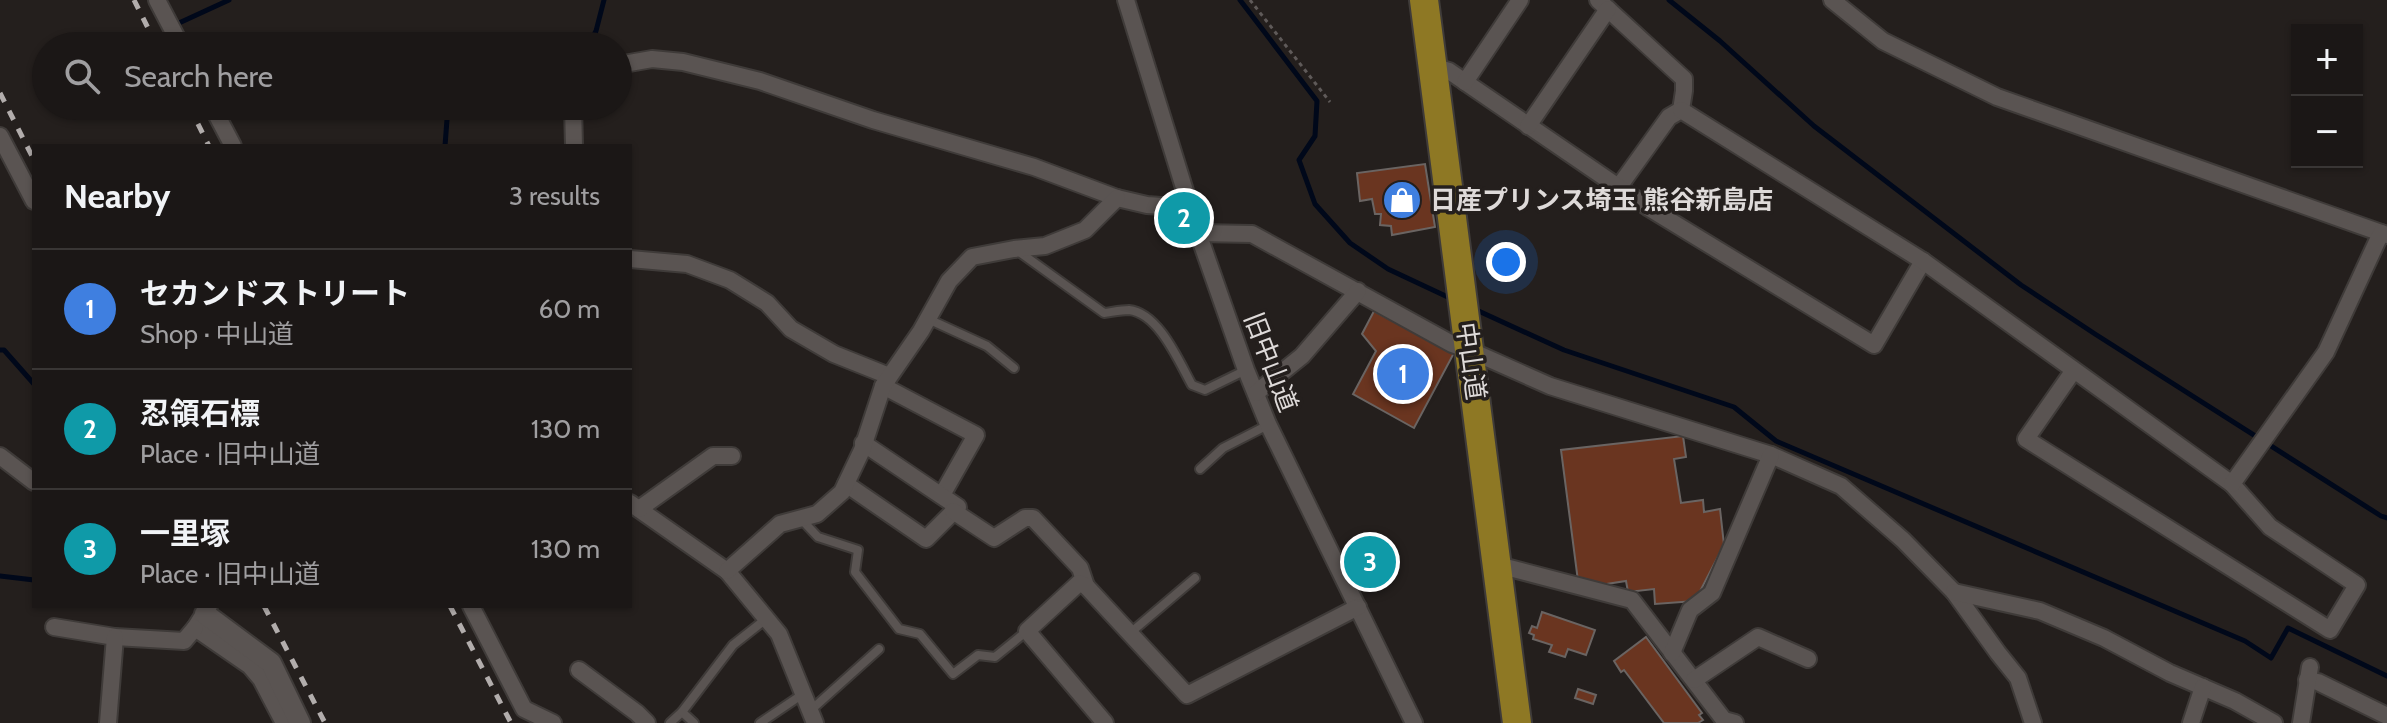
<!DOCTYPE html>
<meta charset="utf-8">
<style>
body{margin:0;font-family:Cabin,"Noto Sans JP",sans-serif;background:#282423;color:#f1f3f6}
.controls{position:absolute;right:24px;top:24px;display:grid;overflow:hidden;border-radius:0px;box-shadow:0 2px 6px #0004}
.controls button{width:72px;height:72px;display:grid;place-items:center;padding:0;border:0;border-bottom:2px solid #393635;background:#1b1716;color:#f1f3f6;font:40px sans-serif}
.you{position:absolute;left:1506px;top:262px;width:28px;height:28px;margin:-20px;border:6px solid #fff;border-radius:50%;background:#1a73e8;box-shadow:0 0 0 12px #1a73e833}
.badge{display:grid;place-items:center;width:52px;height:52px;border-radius:50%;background:#c2bd3f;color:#fff;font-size:26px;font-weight:700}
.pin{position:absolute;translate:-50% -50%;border:4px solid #fff;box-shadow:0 2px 8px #0006}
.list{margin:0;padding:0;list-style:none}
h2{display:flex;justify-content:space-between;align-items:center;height:104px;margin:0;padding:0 32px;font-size:34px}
h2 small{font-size:26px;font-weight:400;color:#a09fa1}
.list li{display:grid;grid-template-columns:52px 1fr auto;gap:24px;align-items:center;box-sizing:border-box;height:120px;padding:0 32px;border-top:2px solid #393635}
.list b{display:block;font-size:30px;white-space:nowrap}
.list p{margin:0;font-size:26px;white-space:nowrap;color:#a09fa1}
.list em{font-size:26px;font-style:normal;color:#a09fa1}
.icon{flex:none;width:44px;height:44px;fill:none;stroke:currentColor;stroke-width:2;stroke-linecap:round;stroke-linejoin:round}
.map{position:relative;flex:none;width:2387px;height:723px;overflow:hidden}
.search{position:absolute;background:#1b1716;box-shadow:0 2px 6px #0004;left:32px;top:32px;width:600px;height:88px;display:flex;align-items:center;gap:20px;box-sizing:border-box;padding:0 28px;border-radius:44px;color:#a09fa1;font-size:30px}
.panel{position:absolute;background:#1b1716;box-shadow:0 2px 6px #0004;left:32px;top:144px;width:600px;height:464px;border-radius:0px}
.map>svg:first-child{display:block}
</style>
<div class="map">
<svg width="2387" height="723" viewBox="0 0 2387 723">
<rect width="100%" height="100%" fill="#241f1d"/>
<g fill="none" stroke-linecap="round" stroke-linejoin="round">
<g stroke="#00081a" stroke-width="5">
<polyline points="1240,0 1317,101 1315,136 1299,160 1315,204 1350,243 1388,269 1452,299"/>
<polyline points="1669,0 1720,41 1814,126 2021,285 2095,334 2381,516 2387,518"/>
<polyline points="179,23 229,0"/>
<polyline points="588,46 596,31 604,0"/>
<polyline points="445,146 448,106"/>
<polyline points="1472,308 1564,350 1734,407 1776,441 2245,641 2271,658 2288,628 2387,676"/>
<polyline points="0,350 4,350 34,384"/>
<polyline points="0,576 34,580"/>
</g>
</g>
<g fill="#6a3520" stroke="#6a6462" stroke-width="2">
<polygon points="1425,164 1435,227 1392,235 1391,226 1380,225 1381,214 1375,214 1372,199 1360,201 1357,173"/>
<polygon points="1374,311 1454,353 1414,428 1353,394 1376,351 1362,334"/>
<polygon points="1683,436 1686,457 1674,459 1681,503 1703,500 1704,512 1720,509 1724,545 1695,601 1655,604 1654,589 1628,592 1626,581 1594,586 1578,581 1561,450"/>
<polygon points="1542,612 1595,630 1586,655 1568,649 1565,657 1549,652 1552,645 1533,639 1534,635 1529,633 1532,626 1537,628"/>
<polygon points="1646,637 1702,713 1699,715 1703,720 1698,723 1664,723 1624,670 1621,672 1614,661"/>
<polygon points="1578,689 1596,695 1593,704 1575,698"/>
</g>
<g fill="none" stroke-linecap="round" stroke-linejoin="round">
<defs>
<g id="service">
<path d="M 1018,251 L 1104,313 C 1112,312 1121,310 1129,310 C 1159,313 1179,362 1192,385 L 1205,390 L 1246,370"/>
<polyline points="928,319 987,346 1014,368"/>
<polyline points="1200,469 1223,448 1268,425"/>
<polyline points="801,519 818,537 858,550 855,572 899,629 920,634 953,674 978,655 995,657 1027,631"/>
<polyline points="1129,634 1195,578"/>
<polyline points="811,710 879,649"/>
<polyline points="670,723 682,712"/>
<polyline points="694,723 682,712 733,645 766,619"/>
<polyline points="760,723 803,694"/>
</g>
<g id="minor">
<polyline points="157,0 181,46"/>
<polyline points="1126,0 1198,233 1246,370 1268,424 1414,723"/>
<polyline points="1598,0 1684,79 1684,91 1681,110 1669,117 1618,188"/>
<polyline points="1832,0 1883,41 1997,97 2387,235"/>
<polyline points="618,65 652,59 683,62 760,81 873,120 1034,167 1117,198 1147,205 1190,208"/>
<polyline points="1432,66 1449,71 1649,208 1874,345 1923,261"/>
<polyline points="1465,82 1520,0"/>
<polyline points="212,106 233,146"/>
<polyline points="573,106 574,146"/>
<polyline points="1681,110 1923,261 2232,484 2270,527 2357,585 2330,630 2026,439 2074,370"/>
<polyline points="1528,126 1608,9"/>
<polyline points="0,136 34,201"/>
<polyline points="1198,233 1252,234 1452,344 1469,350 1550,386 1771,455 1841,486 1903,540 1954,592 1998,653 2018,678 2033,723"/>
<polyline points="630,259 687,264 730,280 767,303 791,329 834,354 889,376"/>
<polyline points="883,386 976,435 942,495"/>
<polyline points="1256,393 1302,356 1358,291"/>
<polyline points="0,456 34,482"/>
<polyline points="846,484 926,539 958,507 863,443"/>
<polyline points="2232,484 2326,352 2381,233"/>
<polyline points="630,503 727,571 779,634 815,723"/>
<polyline points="639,509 713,456 732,456"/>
<polyline points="953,511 994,538 1025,518 1033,518 1080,568 1086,586"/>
<polyline points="1498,565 1632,600 1724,720 1735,723"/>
<polyline points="727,571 780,524 817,514 842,492 862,450 883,386 921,331 949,281 972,257 1014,249 1045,246 1085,230 1117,198"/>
<polyline points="1954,592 2040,611 2104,638 2170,673 2235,701 2274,723"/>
<polyline points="209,606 195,628 250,666 261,679 284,723"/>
<polyline points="471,606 524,709 553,723"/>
<polyline points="54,627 115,637 184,641 195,628"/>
<polyline points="1672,653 1690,610 1712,593 1771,455"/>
<polyline points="579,670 637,713 647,723"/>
<polyline points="1694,680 1758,637 1808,659"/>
<polyline points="2307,680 2318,682 2387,716"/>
<polyline points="108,723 115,637"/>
<polyline points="1105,723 1027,631 1079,583 1086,586 1187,695 1358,607"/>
<polyline points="2191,723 2203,687"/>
<polyline points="2301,723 2310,667"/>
</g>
<polyline id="tertiary" points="205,614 271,663 300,723"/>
<polyline id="trunk" points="1424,0 1517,723"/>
</defs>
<use href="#service" stroke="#3f3b39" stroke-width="12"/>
<use href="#minor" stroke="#3f3b39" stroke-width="20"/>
<use href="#tertiary" stroke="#3f3b39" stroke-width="24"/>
<use href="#trunk" stroke="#3f3b39" stroke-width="32"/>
<polyline stroke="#5f5a59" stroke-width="3" stroke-dasharray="4 4" stroke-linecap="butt" points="1250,0 1330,102"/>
<use href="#service" stroke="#5a5452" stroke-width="8"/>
<use href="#minor" stroke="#5a5452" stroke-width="16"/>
<use href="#tertiary" stroke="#5a5452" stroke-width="20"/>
<use href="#trunk" stroke="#8e7824" stroke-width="28"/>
<g stroke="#b2adac" stroke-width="5" stroke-dasharray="10 10" stroke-linecap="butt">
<polyline points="134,0 157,46"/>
<polyline points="0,93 34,160"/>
<polyline points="189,106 209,146"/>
<polyline points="264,606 325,723"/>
<polyline points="450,606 511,723"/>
</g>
</g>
<defs>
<symbol id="shop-disc" viewBox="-11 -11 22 22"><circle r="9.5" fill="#3f7fe0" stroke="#241f1d"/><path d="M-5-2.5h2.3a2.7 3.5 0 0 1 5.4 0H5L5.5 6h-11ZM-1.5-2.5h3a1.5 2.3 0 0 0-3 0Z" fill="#fff"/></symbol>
</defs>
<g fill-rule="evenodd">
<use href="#shop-disc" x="1380" y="178" width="44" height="44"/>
</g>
<g text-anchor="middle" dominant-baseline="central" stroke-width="7" stroke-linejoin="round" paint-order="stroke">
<g font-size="26" font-weight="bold" fill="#dedad9" stroke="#241f1d" text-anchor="start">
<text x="1430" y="200">日産プリンス埼玉 熊谷新島店</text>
</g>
<g font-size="26" fill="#dedad9" stroke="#241f1d">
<text transform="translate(1471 361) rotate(82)">中山道</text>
<text transform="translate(1271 362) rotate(69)">旧中山道</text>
</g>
</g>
</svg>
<div class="controls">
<button>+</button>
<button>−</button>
</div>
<div class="you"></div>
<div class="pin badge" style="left:1403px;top:374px;background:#3f7fe0">1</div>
<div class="pin badge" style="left:1184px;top:218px;background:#0f9aa8">2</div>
<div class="pin badge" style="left:1370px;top:562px;background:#0f9aa8">3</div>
<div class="search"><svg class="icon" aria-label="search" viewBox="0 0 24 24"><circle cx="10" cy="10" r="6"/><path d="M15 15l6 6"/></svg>Search here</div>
<section class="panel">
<h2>Nearby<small>3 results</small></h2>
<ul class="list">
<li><span class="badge" style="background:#3f7fe0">1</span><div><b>セカンドストリート</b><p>Shop · 中山道</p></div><em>60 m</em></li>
<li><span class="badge" style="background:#0f9aa8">2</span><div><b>忍領石標</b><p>Place · 旧中山道</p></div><em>130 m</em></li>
<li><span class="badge" style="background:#0f9aa8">3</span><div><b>一里塚</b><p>Place · 旧中山道</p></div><em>130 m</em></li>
</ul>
</section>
</div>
